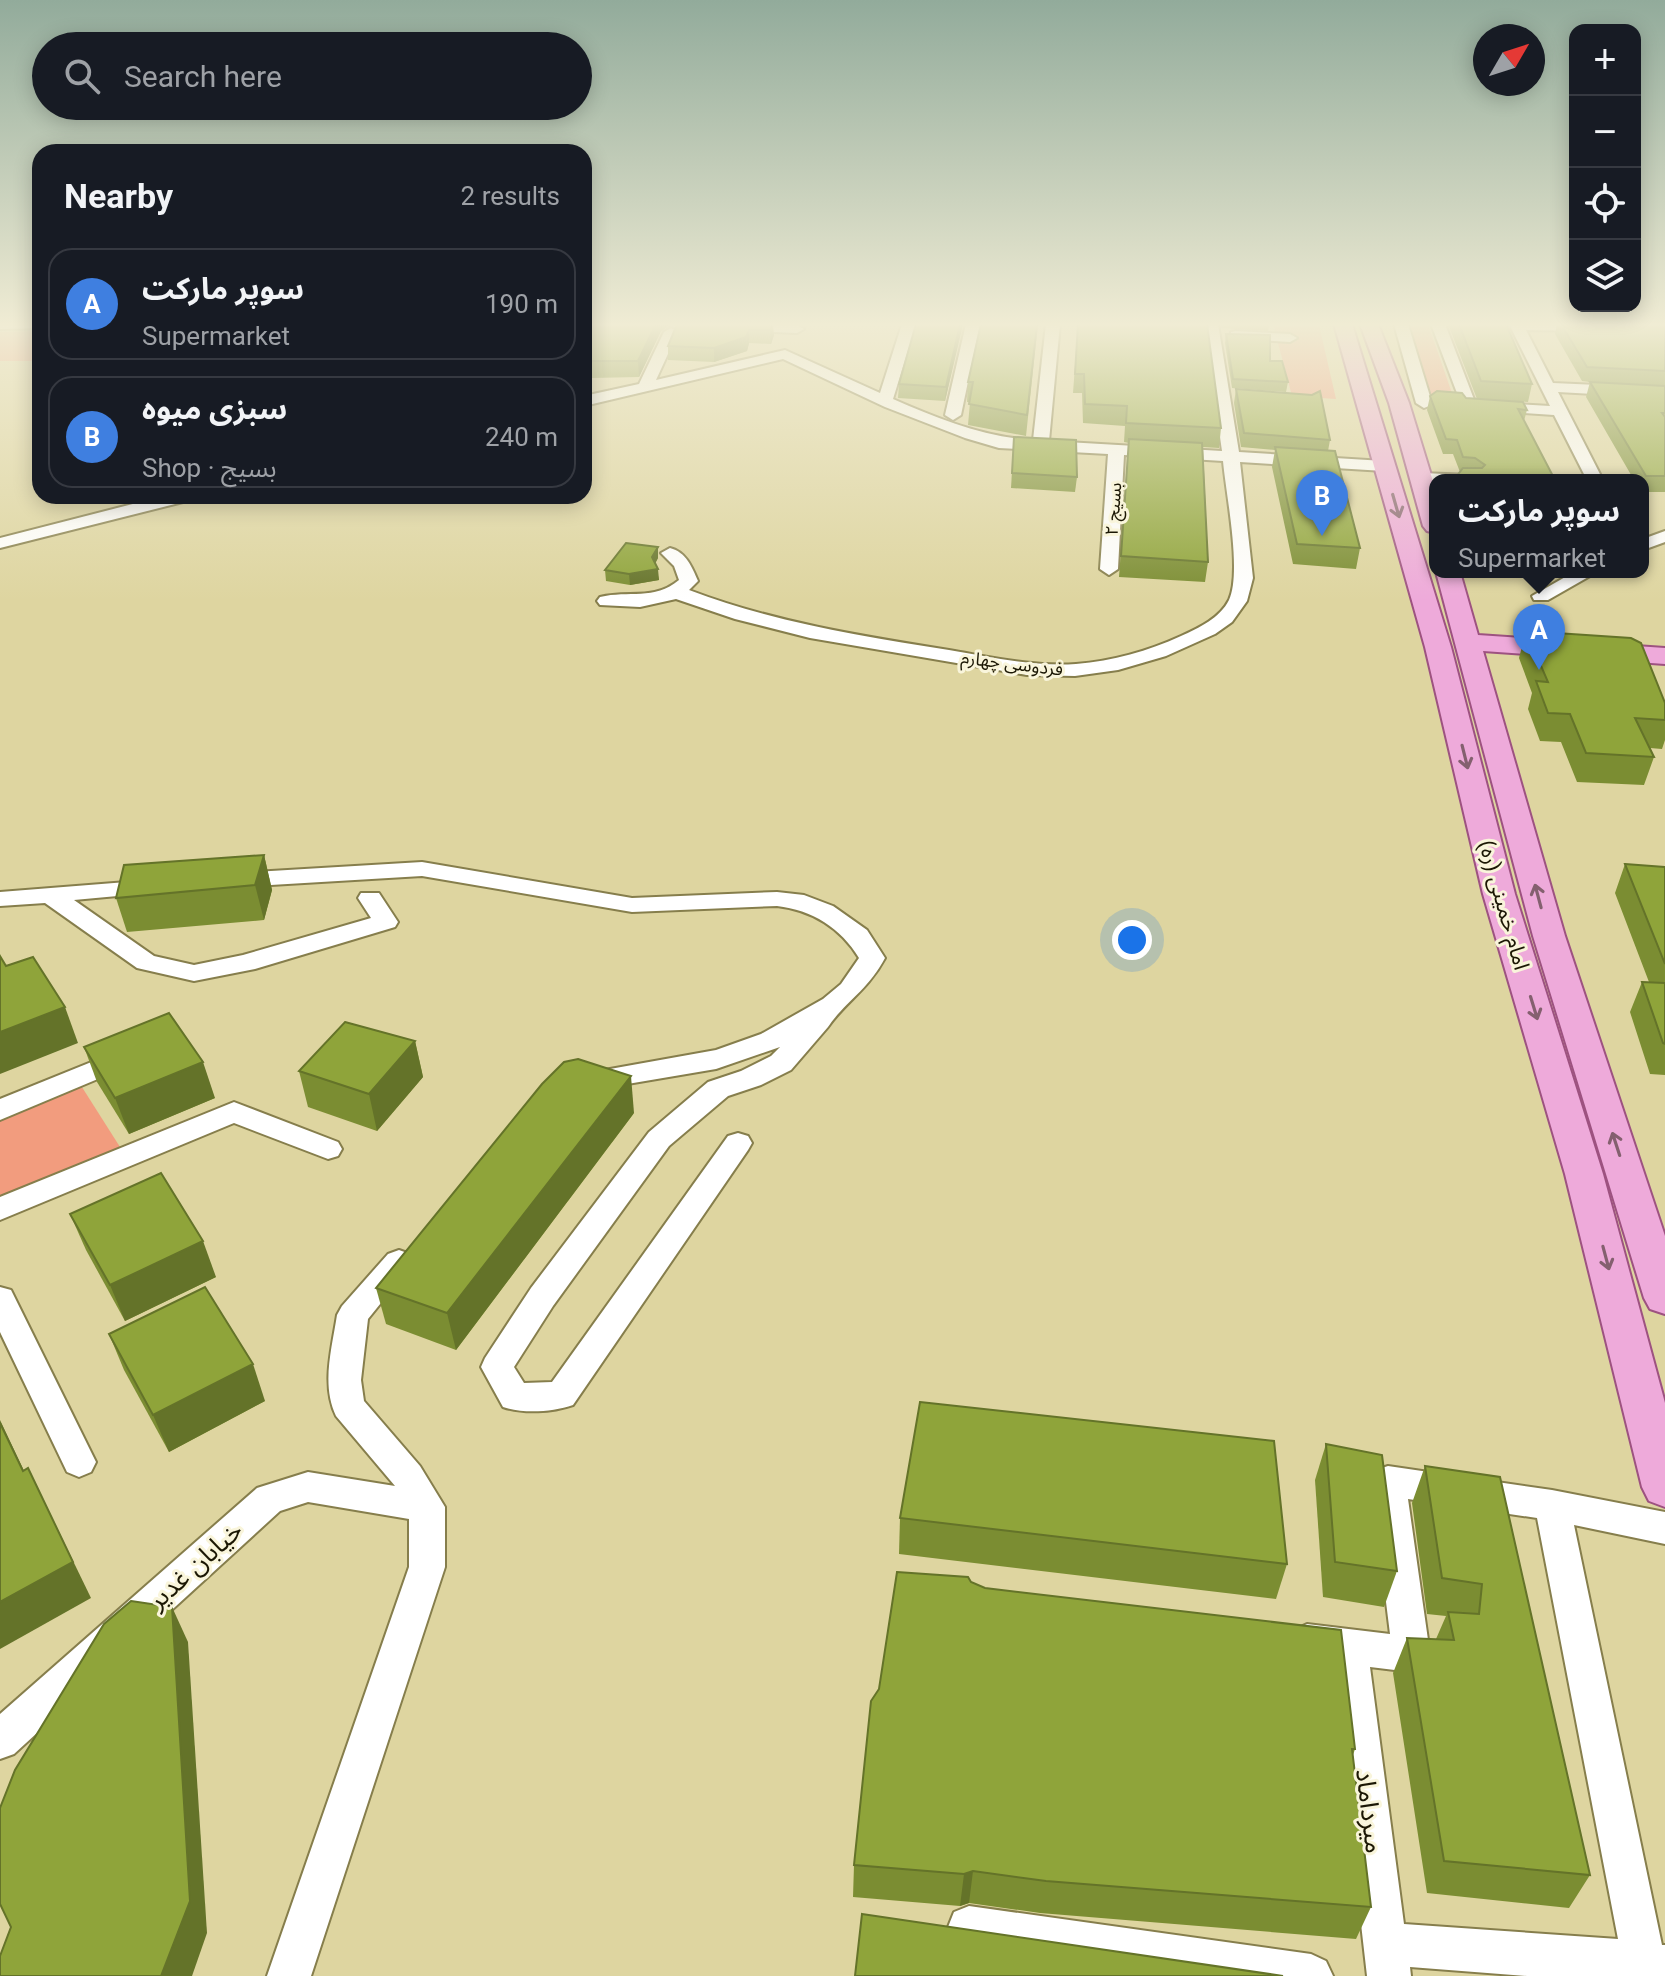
<!DOCTYPE html>
<meta charset="utf-8">
<style>
body{margin:0;font-family:Roboto,"Noto Sans Arabic",sans-serif;background:#242831;color:#f1f3f6}
.controls{position:absolute;right:24px;top:24px;display:grid;overflow:hidden;border-radius:16px;box-shadow:0 4px 20px #0003}
.controls button{width:72px;height:72px;display:grid;place-items:center;padding:0;border:0;border-bottom:2px solid #363941;background:#171b24;color:#f1f3f6;font:40px sans-serif}
.compass{position:absolute;left:1473px;top:24px;width:72px;height:72px;border-radius:50%;background:#171b24;box-shadow:0 4px 20px #0003;rotate:51deg}
.you{position:absolute;left:1132px;top:940px;width:28px;height:28px;margin:-20px;border:6px solid #fff;border-radius:50%;background:#1a73e8;box-shadow:0 0 0 12px #1a73e833}
.badge{display:grid;place-items:center;width:52px;height:52px;border-radius:50%;background:#adace4;color:#fff;font-size:26px;font-weight:700}
.pin{position:absolute;translate:-50% -66px;filter:drop-shadow(0 2px 4px #0008)}
.pin::after{content:'';position:absolute;top:42px;width:28px;height:24px;background:inherit;clip-path:polygon(0 0,100% 0,50% 100%)}
.popup{position:absolute;left:1429px;top:474px;width:220px;height:104px;box-sizing:border-box;display:grid;place-content:center;border-radius:16px;background:#171b24;filter:drop-shadow(0 2px 6px #0005);font-size:26px;white-space:nowrap;color:#9ea1a6}
.popup b{font-size:30px;color:#f1f3f6}
.popup::after{content:'';position:absolute;left:50%;top:100%;margin-left:-16px;border:16px solid transparent;border-top-color:#171b24}
.list{margin:0;padding:0;list-style:none}
h2{display:flex;justify-content:space-between;align-items:center;height:104px;margin:0;padding:0 32px;font-size:34px}
h2 small{font-size:26px;font-weight:400;color:#9ea1a6}
.list li{display:grid;grid-template-columns:52px 1fr auto;gap:24px;align-items:center;box-sizing:border-box;height:112px;margin:0 16px 16px;padding:0 16px;border:2px solid #363941;border-radius:24px}
.list b{display:block;font-size:30px;white-space:nowrap}
.list p{margin:0;font-size:26px;white-space:nowrap;color:#9ea1a6}
.list em{font-size:26px;font-style:normal;color:#9ea1a6}
.icon{flex:none;width:44px;height:44px;fill:none;stroke:currentColor;stroke-width:2;stroke-linecap:round;stroke-linejoin:round}
.map{position:relative;flex:none;width:1665px;height:1976px;overflow:hidden}
.search{position:absolute;background:#171b24;box-shadow:0 4px 20px #0003;left:32px;top:32px;width:560px;height:88px;display:flex;align-items:center;gap:20px;box-sizing:border-box;padding:0 28px;border-radius:44px;color:#9ea1a6;font-size:30px}
.panel{position:absolute;background:#171b24;box-shadow:0 4px 20px #0003;left:32px;top:144px;width:560px;height:360px;border-radius:24px}
.map>svg:first-child{display:block}
</style>
<div class="map">
<svg width="1665" height="1976" viewBox="0 0 1665 1976">
<rect width="100%" height="100%" fill="#ded5a0"/>
<g fill="#f29c7e">
<polygon points="1273,324 1319,325 1336,399 1292,396"/>
<polygon points="1407,324 1428,324 1454,399 1431,398"/>
<polygon points="40,331 40,361 0,361 0,332"/>
<polygon points="80,1084 120,1147 0,1198 0,1119"/>
</g>
<g fill="none" stroke-linecap="round" stroke-linejoin="round">
<defs>
<g id="minor">
<polygon points="0,324 40,324 40,328 0,329"/>
<polygon points="668,324 781,324 797,325 804,329 797,333 675,328"/>
<path d="M 902,324 L 916,324 L 893,399 C 939,419 983,437 1033,440 L 1046,324 L 1060,324 L 1049,441 L 1222,451 L 1204,324 L 1218,324 L 1239,452 L 1384,461 L 1392,466 L 1384,471 L 1240,462 L 1253,578 L 1247,601 L 1232,622 L 1215,634 L 1166,656 L 1118,670 L 1075,676 L 1027,675 L 810,638 L 735,619 L 676,599 L 640,607 L 600,605 L 597,601 L 600,597 C 629,590 654,601 679,580 L 674,566 L 661,553 L 670,548 C 686,552 692,567 698,581 L 689,590 C 773,622 861,636 949,650 C 991,657 1033,667 1076,664 C 1113,661 1148,651 1181,636 C 1199,628 1220,618 1229,600 C 1242,572 1226,494 1223,461 L 1124,455 L 1118,569 L 1109,575 L 1100,569 L 1108,454 L 999,448 L 965,438 L 885,407 L 783,359 L 584,406 L 584,396 L 639,384 L 664,332 L 671,328 L 678,332 L 656,380 L 785,350 L 880,393 Z"/>
<polygon points="966,324 980,324 961,415 953,420 945,415"/>
<polygon points="1394,324 1408,324 1432,403 1429,406 1424,408 1416,403"/>
<polygon points="1431,324 1445,324 1475,402 1550,406 1509,324 1594,324 1594,330 1589,331 1526,330 1553,383 1665,388 1665,398 1558,392 1603,480 1587,480 1554,415 1463,409"/>
<polygon points="1236,331 1290,334 1297,338 1290,342 1231,338 1231,332"/>
<polygon points="1422,473 1470,475 1478,480 1435,480 1435,484 1416,482 1414,478 1416,474"/>
<polygon points="164,496 194,496 191,500 0,548 0,538"/>
<polygon points="1665,531 1665,542 1643,550 1643,539"/>
<polygon points="1574,572 1597,572 1548,600 1534,600 1532,596"/>
<path d="M 422,862 L 632,898 L 777,892 L 804,895 L 833,906 L 867,930 L 885,958 C 868,990 844,1003 828,1027 L 791,1070 L 761,1085 L 728,1096 L 669,1146 L 553,1306 L 514,1367 L 524,1383 L 552,1382 L 728,1136 L 738,1133 L 748,1136 L 752,1143 L 748,1150 L 573,1405 C 552,1412 524,1414 503,1407 L 481,1367 L 485,1358 L 531,1288 L 649,1132 L 708,1082 L 741,1071 L 771,1056 L 780,1047 L 716,1069 L 592,1090 L 582,1088 L 578,1081 L 582,1074 L 716,1050 L 761,1034 L 823,999 L 841,984 L 859,958 C 841,928 812,910 777,906 L 632,912 L 422,876 L 235,887 L 226,885 L 223,880 L 226,875 L 235,873 Z"/>
<polygon points="152,880 161,882 164,887 161,892 74,900 154,956 194,965 243,955 371,918 358,898 361,893 379,893 398,922 395,927 255,969 194,981 137,968 45,903 0,906 0,892"/>
<polygon points="126,1048 136,1051 140,1057 136,1063 0,1120 0,1099"/>
<polygon points="234,1102 338,1142 342,1149 338,1156 328,1159 234,1123 0,1220 0,1197"/>
<path d="M 399,1250 L 410,1254 L 414,1262 L 368,1319 L 361,1380 L 364,1401 L 420,1466 L 445,1507 L 445,1567 L 311,1976 L 267,1976 L 409,1567 L 409,1519 L 308,1502 L 280,1511 L 14,1754 L 0,1759 L 0,1714 L 257,1488 L 308,1472 L 395,1486 L 336,1416 C 321,1385 332,1348 337,1315 L 342,1306 L 388,1254 Z"/>
<polygon points="0,1287 11,1290 91,1452 96,1462 91,1472 79,1477 67,1472 0,1332"/>
<path d="M 1388,1466 L 1552,1490 L 1665,1512 L 1665,1544 L 1574,1525 L 1662,1945 L 1665,1945 L 1665,1976 L 1527,1976 L 1410,1967 L 1411,1976 L 1367,1976 L 1331,1662 L 1294,1654 L 1288,1642 L 1294,1630 L 1307,1624 L 1390,1634 L 1371,1481 L 1376,1470 ZM 1408,1499 L 1537,1518 L 1618,1939 L 1404,1924 L 1370,1667 L 1411,1672 L 1424,1667 L 1430,1654 Z"/>
<polygon points="969,1906 1311,1954 1326,1961 1333,1976 1160,1976 969,1948 954,1942 948,1927 954,1912"/>
</g>
<g id="major">
<polygon points="1334,324 1352,324 1451,647 1515,894 1603,1174 1665,1403 1665,1507 1649,1501 1642,1487 1565,1174 1483,894 1425,647"/>
<polygon points="1360,324 1378,324 1409,403 1435,488 1435,533 1427,531 1423,526 1389,403"/>
<polygon points="1436,572 1460,572 1478,635 1665,648 1665,664 1483,651 1565,936 1665,1236 1665,1314 1650,1309 1644,1298 1533,936"/>
</g>
</defs>
<use href="#minor" stroke="#867e4c" stroke-width="4"/>
<use href="#major" stroke="#9d5280" stroke-width="4"/>
<use href="#minor" fill="#fff" fill-rule="evenodd"/>
<use href="#major" fill="#eeaada" fill-rule="evenodd"/>
</g>
<g fill="#7b8d32">
<polygon points="584,324 667,324 667,327 661,331 639,377 591,378 584,390"/>
<polygon points="677,324 773,324 774,335 771,344 749,343 747,351 714,362 668,360 668,346"/>
<polygon points="916,324 962,324 945,401 898,398 899,384"/>
<polygon points="1038,324 1026,436 968,425 970,402 967,402 968,382"/>
<polygon points="1078,324 1221,428 1219,448 1203,447 1208,562 1205,582 1119,577 1129,443 1124,442 1125,426 1083,423 1082,393 1073,393"/>
<polygon points="1220,324 1269,324 1268,331 1222,328"/>
<polygon points="1448,324 1506,324 1532,384 1528,402 1499,400 1527,410 1524,421 1555,480 1456,480 1460,472 1453,454 1443,454 1427,410 1430,396 1477,399"/>
<polygon points="1557,324 1665,324 1665,492 1643,492 1643,480 1634,480 1586,397 1590,382 1582,381 1555,334"/>
<polygon points="1226,334 1270,361 1288,382 1286,392 1232,388 1225,343"/>
<polygon points="1236,389 1330,440 1328,451 1360,548 1356,569 1293,564 1272,467 1275,450 1241,447 1234,403"/>
<polygon points="1014,437 1077,477 1075,492 1011,488"/>
<polygon points="658,558 655,563 659,580 630,585 606,581 605,570"/>
<polygon points="1526,631 1665,703 1665,740 1662,749 1650,748 1654,757 1644,785 1577,782 1561,742 1540,741 1528,709 1532,693 1519,658"/>
<polygon points="264,855 272,890 264,920 127,932 116,898"/>
<polygon points="1625,864 1665,867 1665,1075 1650,1074 1630,1012 1642,982 1649,982 1615,893"/>
<polygon points="415,1041 423,1077 377,1131 308,1107 299,1071"/>
<polygon points="84,1047 215,1098 129,1134 97,1082"/>
<polygon points="634,1113 456,1350 386,1324 376,1288"/>
<polygon points="70,1214 216,1277 125,1321 86,1250"/>
<polygon points="109,1334 265,1401 169,1452 124,1370"/>
<polygon points="1326,1444 1397,1571 1384,1607 1323,1597 1315,1480"/>
<polygon points="1425,1466 1500,1477 1590,1875 1569,1908 1427,1893 1393,1673 1407,1638 1436,1639 1446,1616 1427,1614 1412,1503"/>
<polygon points="900,1518 1287,1564 1276,1599 899,1554"/>
<polygon points="971,1582 1355,1749 1353,1755 1371,1907 1356,1939 1040,1913 969,1903 960,1906 853,1897 854,1865"/>
</g>
<g fill="#647329">
<polygon points="656,324 667,324 667,327 661,331 639,377 638,361"/>
<polygon points="772,324 774,335 771,344 770,330"/>
<polygon points="960,324 962,324 962,329 945,401 946,387"/>
<polygon points="749,330 749,343 747,351 714,362 714,348"/>
<polygon points="589,361 591,378 584,390 584,371"/>
<polygon points="658,547 658,558 653,568 652,557"/>
<polygon points="658,569 659,580 630,585 629,574"/>
<polygon points="264,855 272,890 264,920 255,885"/>
<polygon points="65,1007 78,1043 0,1074 0,1032"/>
<polygon points="415,1041 423,1077 377,1131 369,1094"/>
<polygon points="203,1062 215,1098 129,1134 115,1098"/>
<polygon points="631,1076 634,1113 456,1350 447,1313"/>
<polygon points="203,1241 216,1277 125,1321 110,1285"/>
<polygon points="253,1364 265,1401 169,1452 153,1415"/>
<polygon points="0,1420 41,1507 23,1471 0,1423"/>
<polygon points="28,1468 91,1598 0,1649 0,1602"/>
<polygon points="172,1607 188,1642 207,1933 192,1976 161,1976"/>
<polygon points="973,1871 969,1903 960,1906 964,1874"/>
</g>
<g fill="#8fa43a" stroke="#647329" stroke-width="2">
<polygon points="584,324 656,324 638,361 589,361 584,371"/>
<polygon points="677,324 772,324 770,330 749,330 746,337 714,348 668,346"/>
<polygon points="916,324 960,324 946,387 899,384"/>
<polygon points="981,324 1037,324 1027,415 969,404 973,382 968,382"/>
<polygon points="1078,324 1207,324 1221,428 1126,423 1127,406 1085,404 1084,374 1075,374"/>
<polygon points="1459,324 1506,324 1532,384 1481,381"/>
<polygon points="1561,324 1665,324 1665,371 1587,367"/>
<polygon points="1226,334 1270,335 1270,361 1282,361 1288,382 1233,379"/>
<polygon points="1590,382 1665,386 1665,413 1662,413 1665,417 1665,476 1646,476"/>
<polygon points="1236,389 1312,395 1320,391 1330,440 1244,433"/>
<polygon points="1437,391 1462,393 1466,398 1523,402 1527,410 1518,409 1555,480 1457,480 1456,477 1463,468 1482,468 1485,465 1475,458 1463,457 1457,440 1446,439 1430,396"/>
<polygon points="1014,437 1076,440 1077,477 1012,473"/>
<polygon points="1129,439 1202,443 1208,562 1121,556"/>
<polygon points="1275,447 1335,451 1360,548 1297,544"/>
<polygon points="626,543 658,547 652,557 658,569 629,574 605,570"/>
<polygon points="1526,631 1631,638 1641,643 1665,703 1665,720 1635,718 1654,757 1586,753 1570,714 1548,713 1536,681 1548,682"/>
<polygon points="264,855 255,885 116,898 124,865"/>
<polygon points="1625,864 1665,867 1665,964"/>
<polygon points="0,956 6,966 33,957 65,1007 0,1032"/>
<polygon points="1642,982 1665,983 1665,1044 1663,1043"/>
<polygon points="169,1013 203,1062 115,1098 84,1047"/>
<polygon points="345,1022 415,1041 369,1094 299,1071"/>
<polygon points="578,1059 631,1076 447,1313 376,1288 542,1084 564,1062"/>
<polygon points="161,1173 203,1241 110,1285 70,1214"/>
<polygon points="205,1287 253,1364 153,1415 109,1334"/>
<polygon points="920,1402 1274,1441 1287,1564 900,1518"/>
<polygon points="0,1423 23,1471 28,1468 73,1562 0,1602"/>
<polygon points="1326,1444 1382,1455 1397,1571 1335,1562"/>
<polygon points="1425,1466 1500,1477 1590,1875 1444,1861 1407,1638 1454,1640 1448,1612 1479,1614 1482,1584 1442,1578"/>
<polygon points="897,1572 968,1577 971,1582 985,1588 1341,1630 1355,1749 1352,1749 1371,1907 1046,1881 973,1871 964,1874 854,1865 871,1701 879,1689"/>
<polygon points="131,1601 172,1607 190,1901 161,1976 0,1976 0,1956 11,1927 0,1904 0,1808 15,1770 104,1624"/>
<polygon points="862,1914 1283,1976 855,1976"/>
</g>
<defs><path id="oneway-shaft" d="M-6 0H5M1.5-3L5.5 0L1.5 3" fill="none" stroke-width="1.6" stroke-linecap="round" stroke-linejoin="round" transform="scale(2)"/></defs>
<g stroke="#84606f">
<use href="#oneway-shaft" transform="translate(1396 506) rotate(74)"/>
<use href="#oneway-shaft" transform="translate(1465 757) rotate(76)"/>
<use href="#oneway-shaft" transform="translate(1538 896) rotate(-105)"/>
<use href="#oneway-shaft" transform="translate(1534 1008) rotate(73)"/>
<use href="#oneway-shaft" transform="translate(1616 1144) rotate(-108)"/>
<use href="#oneway-shaft" transform="translate(1606 1258) rotate(75)"/>
</g>
<linearGradient id="sky" x2="0" y2="1"><stop stop-color="#92ab9b"/><stop offset="0.54" stop-color="#f0ecd4"/><stop offset="1" stop-color="#f0ecd4" stop-opacity="0"/></linearGradient>
<rect width="1665" height="601" fill="url(#sky)"/>
<g text-anchor="middle" dominant-baseline="central" stroke-width="6" stroke-linejoin="round" paint-order="stroke">
<g font-size="18" fill="#1b1704" stroke="#f9f5db">
<text transform="translate(1113 509) rotate(-86)">بسیج ۲</text>
<text transform="translate(1012 663) rotate(7)">فردوسی چهارم</text>
</g>
<g font-size="22" fill="#1b1704" stroke="#f9f5db">
<text transform="translate(1504 905) rotate(74)">امام خمینی (ره)</text>
</g>
<g font-size="26" fill="#1b1704" stroke="#f9f5db">
<text transform="translate(195 1565) rotate(-42)">خیابان غدیر</text>
<text transform="translate(1370 1811) rotate(83)">میرداماد</text>
</g>
</g>
</svg>
<div class="controls">
<button>+</button>
<button>−</button>
<button><svg class="icon" aria-label="locate" viewBox="0 0 24 24"><circle cx="12" cy="12" r="6"/><path d="M12 2v4M12 18v4M2 12h4M18 12h4"/></svg></button>
<button><svg class="icon" aria-label="layers" viewBox="0 0 24 24"><path d="M12 4l9 5-9 5-9-5zM3 14l9 5 9-5"/></svg></button>
</div>
<svg class="compass" viewBox="-18 -18 36 36"><path d="M0-13l5 13h-10z" fill="#e53935"/><path d="M0 13l5-13h-10z" fill="#9ea1a6"/></svg>
<div class="you"></div>
<div class="pin badge" style="left:1539px;top:670px;background:#3f7fe0">A</div>
<div class="popup"><b>سوپر مارکت</b>Supermarket</div>
<div class="pin badge" style="left:1322px;top:536px;background:#3f7fe0">B</div>
<div class="search"><svg class="icon" aria-label="search" viewBox="0 0 24 24"><circle cx="10" cy="10" r="6"/><path d="M15 15l6 6"/></svg>Search here</div>
<section class="panel">
<h2>Nearby<small>2 results</small></h2>
<ul class="list">
<li><span class="badge" style="background:#3f7fe0">A</span><div><b>سوپر مارکت</b><p>Supermarket</p></div><em>190 m</em></li>
<li><span class="badge" style="background:#3f7fe0">B</span><div><b>سبزی میوه</b><p>Shop · بسیج</p></div><em>240 m</em></li>
</ul>
</section>
</div>
